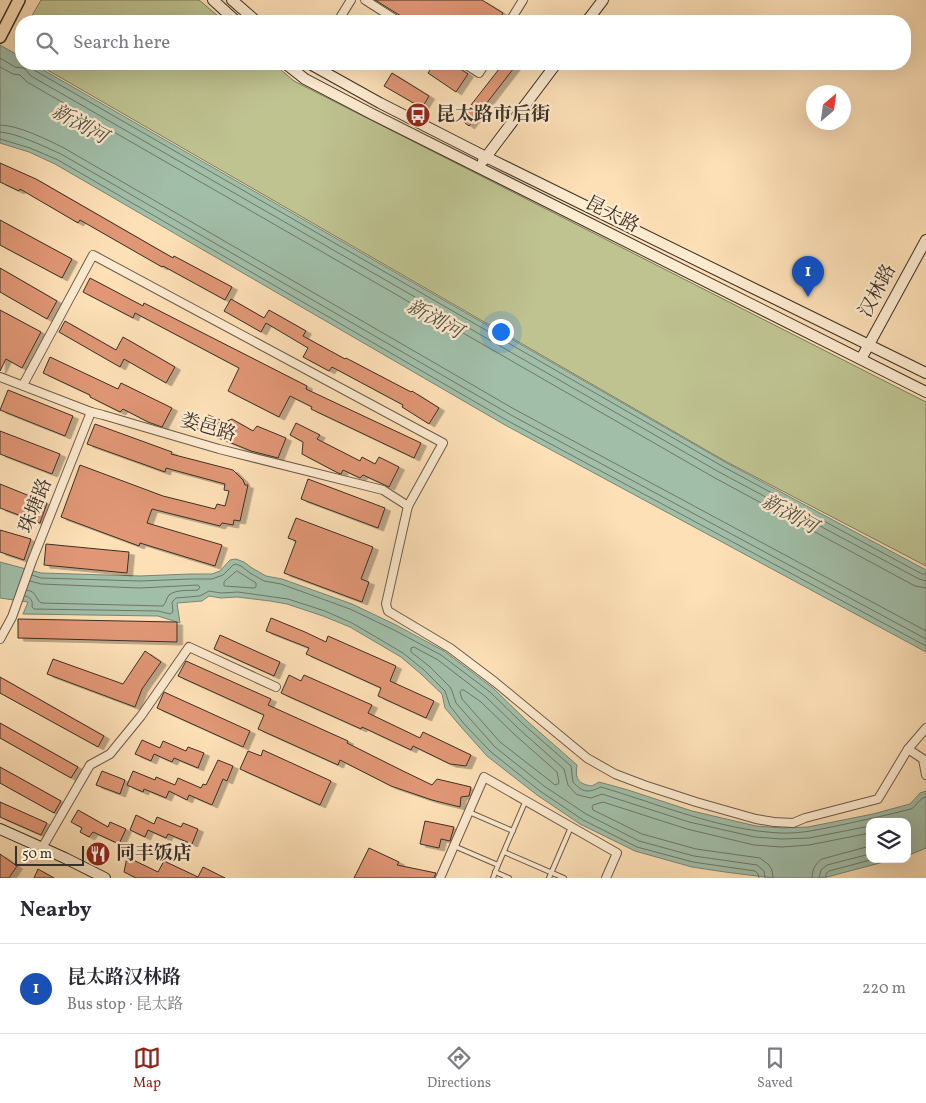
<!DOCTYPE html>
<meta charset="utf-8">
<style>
body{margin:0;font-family:Vollkorn,"Noto Serif SC",serif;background:#f7f7f7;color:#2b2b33}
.controls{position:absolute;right:15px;bottom:15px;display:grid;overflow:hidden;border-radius:10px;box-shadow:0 5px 20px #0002}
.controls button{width:45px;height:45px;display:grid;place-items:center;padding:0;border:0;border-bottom:1px solid #e1e1e2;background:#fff;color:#2b2b33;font:25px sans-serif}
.compass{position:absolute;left:806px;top:85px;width:45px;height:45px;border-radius:50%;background:#fff;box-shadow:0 5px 20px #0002;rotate:29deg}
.scale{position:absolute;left:15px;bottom:12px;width:69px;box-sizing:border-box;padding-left:5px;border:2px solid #3a3026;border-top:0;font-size:14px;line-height:18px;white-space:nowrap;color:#3a3026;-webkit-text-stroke:4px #feebd0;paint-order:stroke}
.you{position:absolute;left:500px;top:331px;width:18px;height:18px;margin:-12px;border:4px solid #fff;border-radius:50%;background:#1a73e8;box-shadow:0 0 0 8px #1a73e833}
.badge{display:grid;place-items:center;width:32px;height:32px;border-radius:50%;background:#8f2418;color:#fff;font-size:16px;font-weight:700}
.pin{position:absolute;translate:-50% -41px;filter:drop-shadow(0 1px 2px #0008)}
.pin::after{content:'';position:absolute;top:26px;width:18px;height:15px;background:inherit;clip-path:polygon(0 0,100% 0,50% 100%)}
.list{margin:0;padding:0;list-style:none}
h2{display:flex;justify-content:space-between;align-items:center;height:65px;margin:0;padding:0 20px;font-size:21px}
h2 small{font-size:16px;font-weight:400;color:#7c7c81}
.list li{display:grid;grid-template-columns:32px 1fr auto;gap:15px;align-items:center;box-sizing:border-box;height:90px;padding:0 20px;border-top:1px solid #e1e1e2}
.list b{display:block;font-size:19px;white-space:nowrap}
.list p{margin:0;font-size:16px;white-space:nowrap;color:#7c7c81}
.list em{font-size:16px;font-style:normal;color:#7c7c81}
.icon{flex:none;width:28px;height:28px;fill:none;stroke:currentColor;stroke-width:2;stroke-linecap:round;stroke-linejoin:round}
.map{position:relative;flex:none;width:926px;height:878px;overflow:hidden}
.search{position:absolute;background:#fff;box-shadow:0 5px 20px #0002;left:15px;right:15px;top:15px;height:55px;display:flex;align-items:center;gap:12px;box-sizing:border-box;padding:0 18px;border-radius:20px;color:#7c7c81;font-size:19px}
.sheet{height:155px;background:#fff}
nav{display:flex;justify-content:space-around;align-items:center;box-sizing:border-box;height:70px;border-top:1px solid #e1e1e2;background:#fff;font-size:14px;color:#7c7c81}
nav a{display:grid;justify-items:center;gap:2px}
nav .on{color:#8f2418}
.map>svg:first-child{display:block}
</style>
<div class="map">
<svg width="926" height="878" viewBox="0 0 926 878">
<defs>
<filter id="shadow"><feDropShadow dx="5.5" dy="3" stdDeviation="0" flood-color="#0004"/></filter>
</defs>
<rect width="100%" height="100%" fill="#fee0b7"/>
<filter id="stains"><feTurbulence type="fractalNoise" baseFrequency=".004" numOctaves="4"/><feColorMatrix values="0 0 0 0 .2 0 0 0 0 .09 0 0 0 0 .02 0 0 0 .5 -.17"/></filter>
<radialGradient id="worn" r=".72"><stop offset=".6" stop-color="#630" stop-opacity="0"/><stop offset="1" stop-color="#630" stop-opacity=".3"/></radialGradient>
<g fill="#bec390" stroke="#7c7a5b">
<polygon points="41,0 199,0 224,21 29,21"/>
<polygon points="37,64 274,64 294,81 926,402 926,566 725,461"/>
</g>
<g fill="#a1bea9" stroke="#788575">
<polygon points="0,45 21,57 21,64 33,64 725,462 926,570 926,652 505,425 55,164 29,152 0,143"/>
<path d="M 236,559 L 244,562 L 252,568 L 266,576 L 282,579 L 352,604 L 396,625 L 444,651 L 493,688 L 527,721 L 577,765 C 575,779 578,784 592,786 L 599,782 L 628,790 L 692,811 L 756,826 L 782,828 L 808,827 L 873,814 L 910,804 L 920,793 L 926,791 L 926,848 L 907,856 L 907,822 L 870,822 L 870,859 L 895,859 L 827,877 L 816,878 L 773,878 L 725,872 L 692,867 L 635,851 L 580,824 L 537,795 L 487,756 L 462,728 L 445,708 L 442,694 L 421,674 L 401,657 L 350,627 L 323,616 L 287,604 L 270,601 L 237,597 L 221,598 L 209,596 L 202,601 L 177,603 L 180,623 L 158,616 L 23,614 L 28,602 L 0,598 L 0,562 L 41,573 L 140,576 L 190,574 L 212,574 L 220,571 L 230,560 Z"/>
</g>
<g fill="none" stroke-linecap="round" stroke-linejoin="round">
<g stroke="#6e7768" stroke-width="1">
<polyline points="0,58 15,67 24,68 31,76 719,472 919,579 926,581"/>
<polyline points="31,64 32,68 34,70 722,466 922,574 926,574"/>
<polyline points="0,67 13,74 20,75 27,82 715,478 915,586 926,588"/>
<path d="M 0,125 C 18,125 48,140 64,148 L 514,409 L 926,631"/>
<path d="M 0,132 C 17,133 45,147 61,154 L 511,415 L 926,639"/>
<polyline points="0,139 30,148 58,160 508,421 926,646"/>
<polygon points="237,571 256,583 256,587 254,588 224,586 224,582"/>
<path d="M 32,575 L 41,578 L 140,581 L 190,579 L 212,579 L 223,575 L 233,565 L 236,564 L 241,566 L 250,573 L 264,581 L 281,584 L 350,609 L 394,630 L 441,655 L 490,692 L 523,724 L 571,766 L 573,782 C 583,793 588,793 601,787 C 659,804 719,830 780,833 C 801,834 821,829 841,825 C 864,820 888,815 911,809 C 917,806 919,798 926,797"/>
<path d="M 27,590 C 37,592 35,598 41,603 L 163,606 C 166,603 166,599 169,595 C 176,589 190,591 198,590 L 200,587 L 198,585 L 140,588 L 41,584 L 30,581"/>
<path d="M 25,596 C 31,597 33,601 32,607 L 34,609 L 158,611 L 170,614 L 173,612 L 172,602 L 176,598 L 200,596 L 209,591 L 221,593 L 238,592 L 288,599 L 325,611 L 352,623 L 403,653 L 424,670 L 445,691 L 450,706 L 465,725 L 491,752 L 540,791 L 583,820 L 637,847 L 693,862 L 755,871 L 758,874 L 759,878"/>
<polygon points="462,690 464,690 481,702 514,734 557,772 559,782 558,784 555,785 549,780 500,742 462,699 460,692"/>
<polyline points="765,878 764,871 757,865 694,856 639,841 586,814 544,786 495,747 456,703 452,691 450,687 429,666 411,652 411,648 414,647 438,660 486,697 519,729 564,769 568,785 576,794 582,796 591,798 602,794 689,822 755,837 782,839 809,838 870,826"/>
<polyline points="773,878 772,870 769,865 760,858 696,849 642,834 593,810 592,807 593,805 603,802 687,829 754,845 782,847 809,845 870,833"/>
<path d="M 812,878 C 812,870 815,864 822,859 L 870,846"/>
<polyline points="819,878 821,870 827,865 870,854"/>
<polyline points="826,878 826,874 829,871 874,859"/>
</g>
</g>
<g fill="#e19776" stroke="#3a3026" filter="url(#shadow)">
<polygon points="375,0 482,0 503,13 498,21 409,21"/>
<polygon points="434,64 453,64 468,74 456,92 428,73"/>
<polygon points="503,64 517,64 469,126 460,119"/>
<polygon points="392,73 429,96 422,108 384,86"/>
<polygon points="0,163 36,179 173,258 174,256 232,287 225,300 163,266 162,267 80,220 78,223 20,189 19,191 0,182"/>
<polygon points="0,220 72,259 62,278 0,245"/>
<polygon points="0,268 57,301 47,319 0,292"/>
<polygon points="90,278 143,306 144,303 307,386 306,389 421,443 414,458 311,409 312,407 290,396 279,417 228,391 239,368 135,313 133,318 83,292"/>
<polygon points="231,299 264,318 269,310 306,331 303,336 345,359 346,358 411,392 412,391 439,408 429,424 402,407 403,405 332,367 329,371 303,357 308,348 266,323 261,332 224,311"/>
<polygon points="0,310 41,332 22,368 6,359 0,371"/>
<polygon points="65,321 116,350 123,337 175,367 166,383 124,359 120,367 59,332"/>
<polygon points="50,357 118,389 121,383 172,408 162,427 148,422 123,409 120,412 90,397 90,395 43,373"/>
<polygon points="8,390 73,416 65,436 0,410"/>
<polygon points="184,412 205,421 208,415 225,422 232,419 253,431 257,426 286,438 278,458 251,451 180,422"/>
<polygon points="296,423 320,435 317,439 360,461 362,457 375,464 379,457 399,467 389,487 363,475 360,478 343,470 341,474 338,473 302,454 303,442 290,435"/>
<polygon points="95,424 172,452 171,454 233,470 243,480 245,485 248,485 240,521 234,520 233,525 222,523 220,526 152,509 147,523 222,545 215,566 140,543 139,546 61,517 80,465 163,496 215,509 217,504 225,506 229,491 224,490 225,484 166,468 165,472 87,444"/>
<polygon points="0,431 60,454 52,474 0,454"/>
<polygon points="308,479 385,508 378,528 301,499"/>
<polygon points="0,484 47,503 40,523 0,508"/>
<polygon points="296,518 373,547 361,579 369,582 362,602 284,573 296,541 288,538"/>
<polygon points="0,530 31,539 24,560 0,552"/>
<polygon points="46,544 129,552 127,573 44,565"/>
<polygon points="271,618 305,632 326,642 328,636 396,666 390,681 434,701 426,718 378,696 381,688 306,654 309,648 266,631"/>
<polygon points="18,619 177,622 177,642 18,638"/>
<polygon points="220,635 280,662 274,676 214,649"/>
<polygon points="145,651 161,662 142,689 135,707 47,674 53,659 123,684"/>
<polygon points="186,661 271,699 268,705 348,741 347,743 401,770 432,785 437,779 471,787 469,796 461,797 460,807 432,800 391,786 340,760 338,765 258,729 264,715 178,676"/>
<polygon points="289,675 301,681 304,675 372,705 368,713 420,738 423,732 471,755 466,766 450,764 413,746 411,750 362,727 361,729 281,693"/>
<polygon points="0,677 104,736 98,747 0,693"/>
<polygon points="164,692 250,731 243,747 157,708"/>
<polygon points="0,723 78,767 71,778 0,738"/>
<polygon points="142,740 160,748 163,741 186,751 188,747 204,753 198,768 174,758 172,762 154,754 151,761 135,754"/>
<polygon points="263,750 331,781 320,805 240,769 248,751 261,756"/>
<polygon points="218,760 233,766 227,781 223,779 212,805 189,795 187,800 169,791 166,798 144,789 143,792 127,785 133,771 155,780 156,777 175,785 178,778 201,788 203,784 206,785"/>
<polygon points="0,767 61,801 54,813 0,783"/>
<polygon points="102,771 125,780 120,794 96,785"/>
<polygon points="0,802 47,823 41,835 0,817"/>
<polygon points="78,810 108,827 110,822 126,829 119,844 93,832 89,837 80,832 82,828 71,822"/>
<polygon points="136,815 154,824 157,817 181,827 183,823 198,829 192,844 168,834 166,838 148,830 145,837 130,830"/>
<polygon points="425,821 454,827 450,841 441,839 439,848 420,844"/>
<polygon points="369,848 399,862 397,865 436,873 434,878 354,878"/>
<polygon points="0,854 17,866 9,878 0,878"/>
<polygon points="127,857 158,872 164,861 198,877 203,867 225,878 136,878 124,872"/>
<polygon points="38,869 54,878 34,878"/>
</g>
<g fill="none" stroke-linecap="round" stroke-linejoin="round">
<defs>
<g id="lane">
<polyline points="469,812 513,831"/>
<polyline points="454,846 498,865 493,878"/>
<polyline points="504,852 564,878"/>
<polyline points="498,865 526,800"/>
<polyline points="495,872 509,878"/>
<polyline points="549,878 571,827"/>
</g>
<g id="street">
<polyline points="365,0 398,21"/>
<polyline points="338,21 351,0"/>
<polyline points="510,21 523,0"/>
<polyline points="465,64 479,73 485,64"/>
<polyline points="0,377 91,412 103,415 219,449 383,490 408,506"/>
<polyline points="23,385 93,255 443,443 408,506 386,604 388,611 450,648 495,682 587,758 615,774 644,785 696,802 756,819 774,822 793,823 805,818 878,799 908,749"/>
<polyline points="0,639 12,617 32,561 91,412"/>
<polyline points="926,728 908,749 923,759 926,775"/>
<polyline points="42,848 90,765 110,754 141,716 189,647 276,687"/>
<polyline points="440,878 484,777 617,853 606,878"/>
</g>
<g id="secondary">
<polyline points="213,0 236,21"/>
<polyline points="232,0 256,21"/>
<polyline points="587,21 603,0"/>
<polyline points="286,64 305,79 372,114 926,392"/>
<polyline points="310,64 380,103 486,157 926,373"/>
<polyline points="483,161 556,64"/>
<polyline points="861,359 926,240"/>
<polyline points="0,829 65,858 105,878"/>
</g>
<polyline id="primary" points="0,37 19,0"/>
</defs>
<use href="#lane" stroke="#6b5c4a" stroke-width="6"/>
<use href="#street" stroke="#6b5c4a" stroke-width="10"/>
<use href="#secondary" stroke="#3a3026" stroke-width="12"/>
<use href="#primary" stroke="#3a3026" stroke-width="14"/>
<use href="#lane" stroke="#feebd0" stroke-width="4"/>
<use href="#street" stroke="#feebd0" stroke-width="8"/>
<use href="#secondary" stroke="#feebd0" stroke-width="10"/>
<use href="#primary" stroke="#fee0b7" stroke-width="11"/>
</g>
<defs>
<symbol id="bus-disc" viewBox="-11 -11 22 22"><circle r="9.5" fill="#8f2418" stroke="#feebd0"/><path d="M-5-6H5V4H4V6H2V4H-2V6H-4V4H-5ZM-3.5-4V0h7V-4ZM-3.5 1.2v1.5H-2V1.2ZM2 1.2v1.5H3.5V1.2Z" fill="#fff"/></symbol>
<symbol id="restaurant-disc" viewBox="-11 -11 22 22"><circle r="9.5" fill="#8f2418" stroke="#feebd0"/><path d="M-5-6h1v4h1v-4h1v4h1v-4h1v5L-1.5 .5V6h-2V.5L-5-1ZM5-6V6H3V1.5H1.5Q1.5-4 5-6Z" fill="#fff"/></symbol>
</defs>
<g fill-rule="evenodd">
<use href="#bus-disc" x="404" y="101" width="28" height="28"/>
<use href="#restaurant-disc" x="84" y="840" width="28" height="28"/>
</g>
<g text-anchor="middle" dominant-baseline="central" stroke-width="4.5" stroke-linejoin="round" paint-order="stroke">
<g font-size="19" font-weight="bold" fill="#3a3026" stroke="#feebd0" text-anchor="start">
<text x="436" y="115">昆太路市后街</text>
<text x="116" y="854">同丰饭店</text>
</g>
<g font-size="19" fill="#3a3026" stroke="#feebd0">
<text transform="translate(612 215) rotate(27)">昆太路</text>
<text transform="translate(878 291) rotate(-62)">汉林路</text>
<text transform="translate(208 428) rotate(16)">娄邑路</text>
<text transform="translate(36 506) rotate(-68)">珠塘路</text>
</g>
<g font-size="20" font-style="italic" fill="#545447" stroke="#feebd0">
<text transform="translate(79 125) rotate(29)">新浏河</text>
<text transform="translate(434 320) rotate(29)">新浏河</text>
<text transform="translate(789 515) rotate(29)">新浏河</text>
</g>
</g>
<rect width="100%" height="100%" filter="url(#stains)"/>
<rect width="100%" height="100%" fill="url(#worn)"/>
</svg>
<div class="controls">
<button><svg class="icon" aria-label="layers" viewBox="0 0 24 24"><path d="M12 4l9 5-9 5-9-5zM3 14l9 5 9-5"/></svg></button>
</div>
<svg class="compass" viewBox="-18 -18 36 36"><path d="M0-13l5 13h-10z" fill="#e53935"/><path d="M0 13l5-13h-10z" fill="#7c7c81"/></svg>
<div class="scale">50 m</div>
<div class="you"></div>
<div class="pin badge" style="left:808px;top:297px;background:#1a4fb4">1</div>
<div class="search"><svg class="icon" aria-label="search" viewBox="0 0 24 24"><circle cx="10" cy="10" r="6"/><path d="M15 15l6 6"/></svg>Search here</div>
</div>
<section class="sheet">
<h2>Nearby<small></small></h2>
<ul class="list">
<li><span class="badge" style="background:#1a4fb4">1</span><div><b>昆太路汉林路</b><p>Bus stop · 昆太路</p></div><em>220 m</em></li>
</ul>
</section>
<nav>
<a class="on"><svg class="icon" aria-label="map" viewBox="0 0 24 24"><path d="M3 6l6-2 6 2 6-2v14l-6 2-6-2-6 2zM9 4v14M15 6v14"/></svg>Map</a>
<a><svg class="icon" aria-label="directions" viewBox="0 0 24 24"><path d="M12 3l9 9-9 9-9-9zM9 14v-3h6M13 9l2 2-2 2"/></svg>Directions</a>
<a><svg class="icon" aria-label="saved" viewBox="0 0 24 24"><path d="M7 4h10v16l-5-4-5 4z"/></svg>Saved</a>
</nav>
